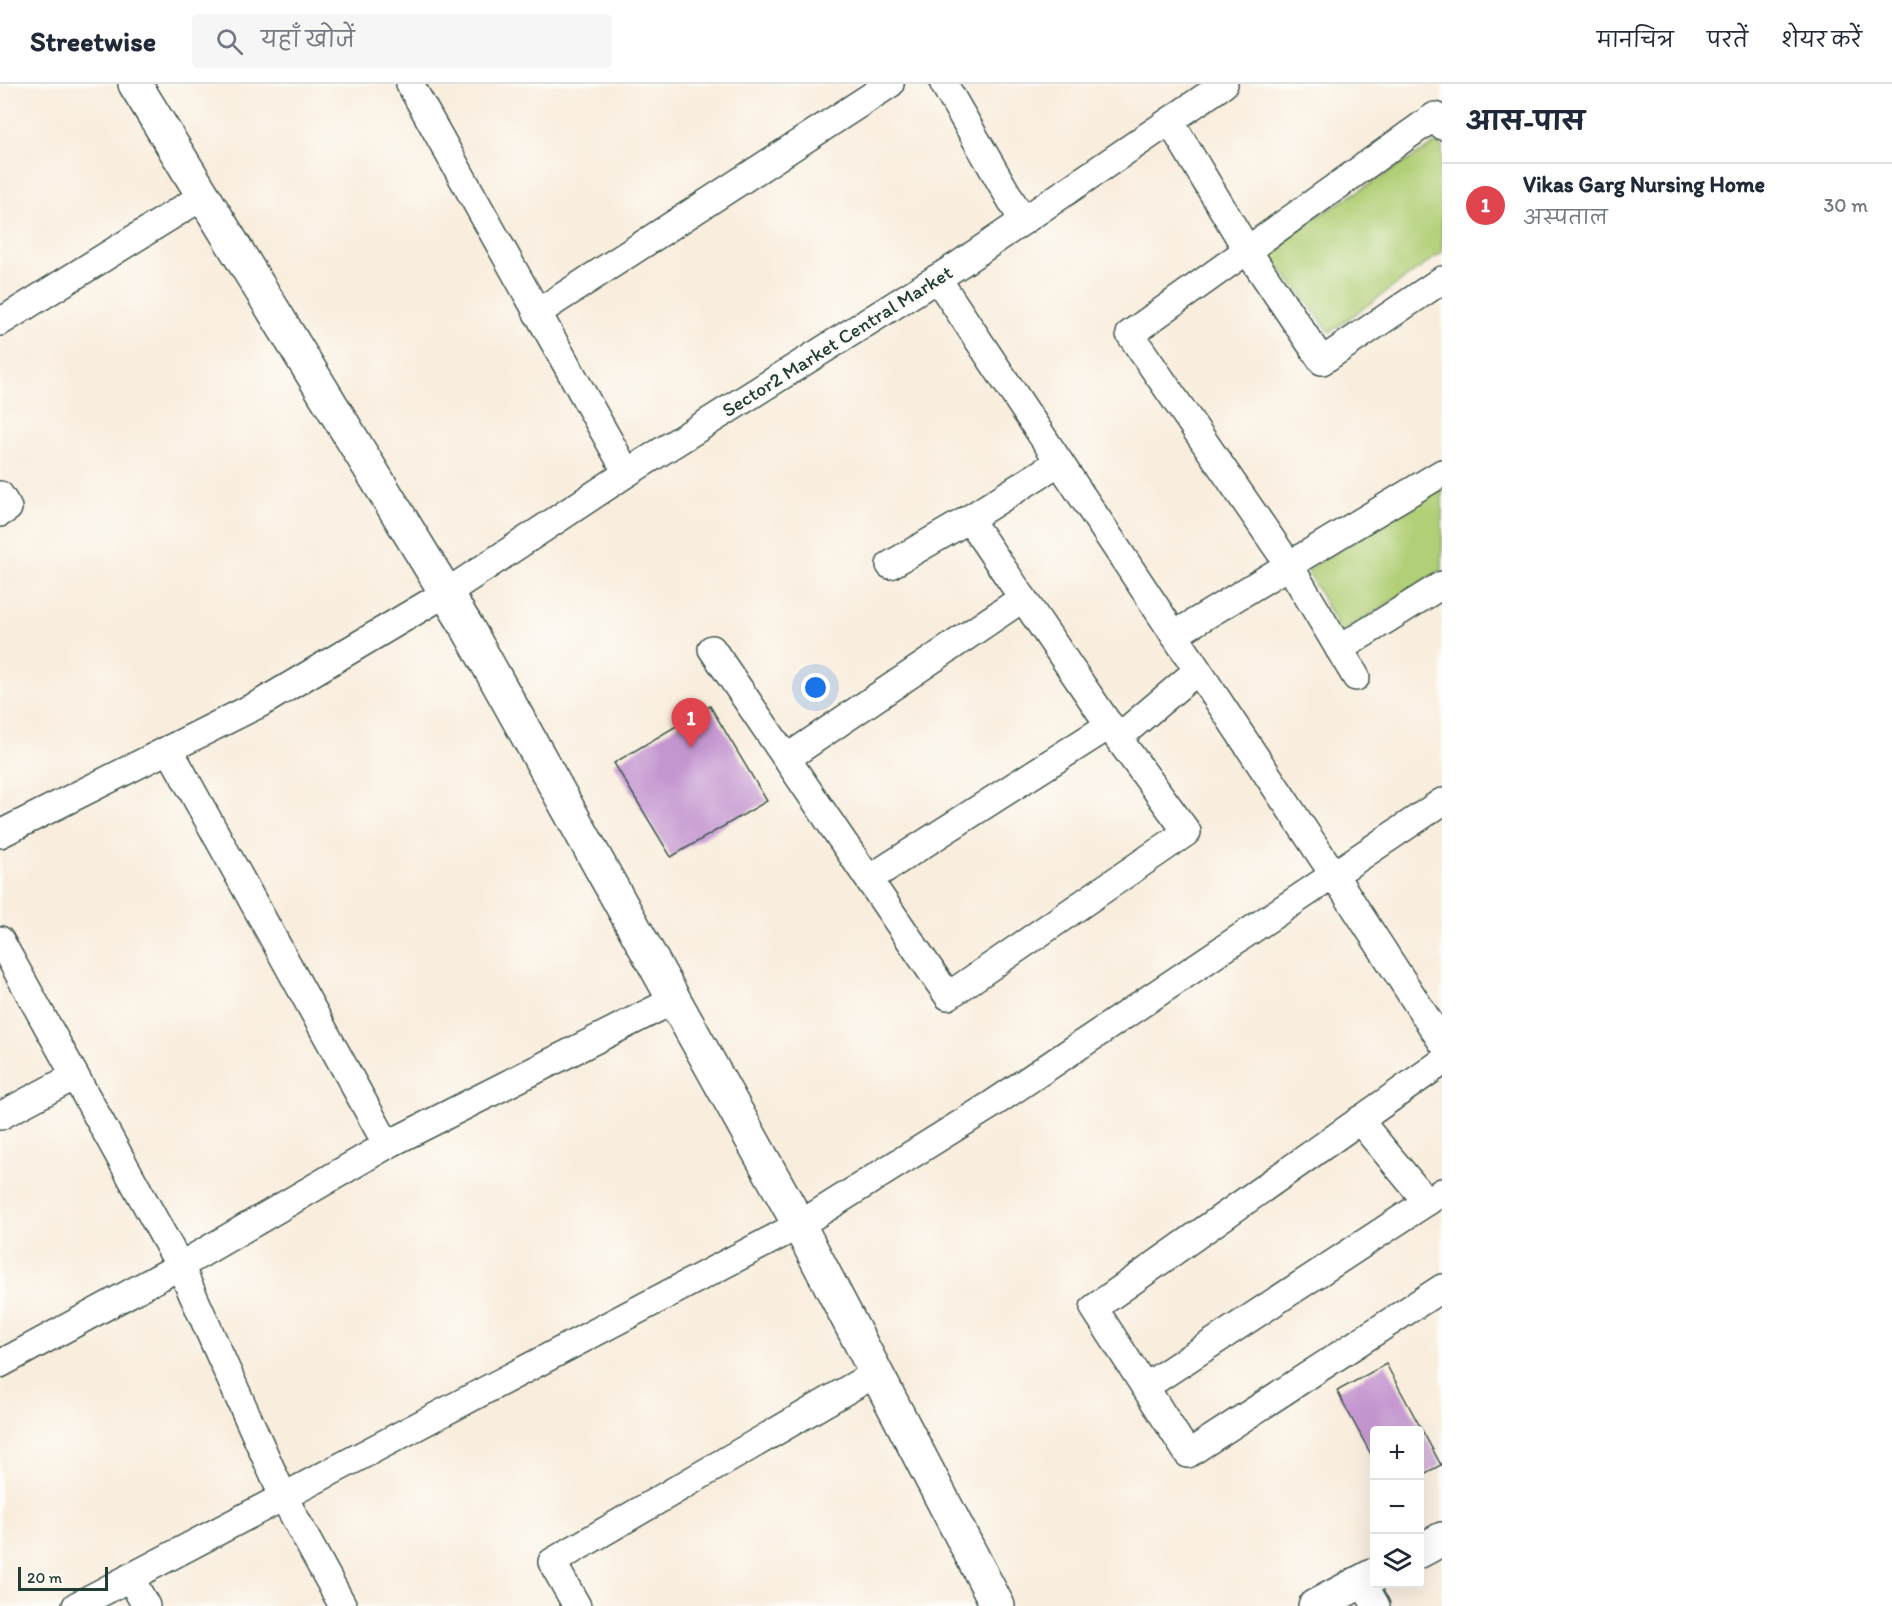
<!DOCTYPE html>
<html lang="hi">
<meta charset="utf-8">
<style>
body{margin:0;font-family:Itim,"Playpen Sans Deva",sans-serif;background:#f6f6f7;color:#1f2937}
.controls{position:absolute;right:18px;bottom:18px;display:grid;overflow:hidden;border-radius:6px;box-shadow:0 6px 24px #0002}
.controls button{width:54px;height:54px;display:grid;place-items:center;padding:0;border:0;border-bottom:2px solid #e0e1e3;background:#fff;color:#1f2937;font:30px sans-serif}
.scale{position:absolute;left:18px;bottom:15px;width:90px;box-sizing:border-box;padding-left:6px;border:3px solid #1f3d34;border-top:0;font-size:16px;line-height:21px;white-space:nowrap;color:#1f3d34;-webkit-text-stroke:4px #fdfcf7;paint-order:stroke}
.you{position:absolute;left:816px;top:604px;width:21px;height:21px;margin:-15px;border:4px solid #fff;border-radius:50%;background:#1a73e8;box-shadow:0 0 0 9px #1a73e833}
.badge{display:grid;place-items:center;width:39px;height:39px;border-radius:50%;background:#d1495b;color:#fff;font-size:20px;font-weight:700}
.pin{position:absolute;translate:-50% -50px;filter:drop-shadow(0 2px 3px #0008)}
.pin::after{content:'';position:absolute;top:32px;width:21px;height:18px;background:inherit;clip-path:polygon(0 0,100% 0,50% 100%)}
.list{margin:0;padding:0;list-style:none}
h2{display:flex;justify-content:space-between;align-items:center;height:78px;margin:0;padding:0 24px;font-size:26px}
h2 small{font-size:20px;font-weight:400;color:#747a83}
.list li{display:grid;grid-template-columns:39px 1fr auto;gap:18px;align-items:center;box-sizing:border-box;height:84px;padding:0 24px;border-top:2px solid #e0e1e3}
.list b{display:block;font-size:22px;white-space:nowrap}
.list p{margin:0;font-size:20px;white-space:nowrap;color:#747a83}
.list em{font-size:20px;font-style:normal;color:#747a83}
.icon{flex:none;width:33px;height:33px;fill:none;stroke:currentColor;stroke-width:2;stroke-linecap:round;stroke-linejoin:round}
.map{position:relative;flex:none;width:1442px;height:1522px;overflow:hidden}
header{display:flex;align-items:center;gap:36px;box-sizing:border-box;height:84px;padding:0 30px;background:#fff;border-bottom:2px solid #e0e1e3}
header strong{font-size:28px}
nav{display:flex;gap:33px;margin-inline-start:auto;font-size:21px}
.search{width:420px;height:54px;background:#f6f6f7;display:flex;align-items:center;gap:15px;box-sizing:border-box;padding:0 21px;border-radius:6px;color:#747a83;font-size:22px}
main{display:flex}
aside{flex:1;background:#fff}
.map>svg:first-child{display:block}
</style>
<header>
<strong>Streetwise</strong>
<div class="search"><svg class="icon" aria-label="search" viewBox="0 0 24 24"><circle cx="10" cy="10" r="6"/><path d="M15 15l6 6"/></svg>यहाँ खोजें</div>
<nav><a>मानचित्र</a><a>परतें</a><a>शेयर करें</a></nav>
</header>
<main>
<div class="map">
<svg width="1442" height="1522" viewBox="0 0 1442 1522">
<rect width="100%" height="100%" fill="#fdfcf7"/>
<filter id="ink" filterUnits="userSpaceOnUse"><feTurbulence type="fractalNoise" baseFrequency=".0167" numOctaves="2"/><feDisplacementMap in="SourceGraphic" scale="12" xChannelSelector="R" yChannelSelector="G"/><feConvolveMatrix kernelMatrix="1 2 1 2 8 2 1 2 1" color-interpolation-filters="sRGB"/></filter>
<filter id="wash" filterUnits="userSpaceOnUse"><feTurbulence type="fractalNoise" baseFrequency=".008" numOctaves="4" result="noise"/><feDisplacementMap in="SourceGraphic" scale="24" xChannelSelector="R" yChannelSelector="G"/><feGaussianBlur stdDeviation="1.35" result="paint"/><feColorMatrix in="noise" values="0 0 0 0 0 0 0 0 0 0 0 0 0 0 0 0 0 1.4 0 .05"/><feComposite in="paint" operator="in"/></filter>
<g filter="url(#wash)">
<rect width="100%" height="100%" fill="#f9eddd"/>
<g fill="#b1cf76" stroke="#688655" stroke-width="1.5">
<polygon points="1438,58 1442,64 1442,168 1330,248 1265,165"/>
<polygon points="1442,403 1442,486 1341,549 1307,486"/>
</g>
<g id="blocks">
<g fill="#c496d0">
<polygon points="710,622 767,717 671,773 614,679"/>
<polygon points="1386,1280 1441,1381 1420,1392 1420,1346 1374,1346 1374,1376 1337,1307"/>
</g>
</g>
</g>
<g filter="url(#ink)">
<use href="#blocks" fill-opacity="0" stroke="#40574d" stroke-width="1.5"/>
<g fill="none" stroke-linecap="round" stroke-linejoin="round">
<defs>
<g id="minor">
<polyline points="410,0 627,389"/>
<polyline points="944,0 1023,137"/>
<polyline points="1170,37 1247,166 1322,277 1442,196"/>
<polyline points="1442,42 1435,32 1130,250 1289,481 1442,389"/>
<polyline points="937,194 1334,791 1442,958"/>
<polyline points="537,229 890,0"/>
<polyline points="0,238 203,112"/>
<polyline points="1059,378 969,435 1118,654"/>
<polyline points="0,411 8,424 0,429"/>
<polyline points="890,481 969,435"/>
<polyline points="1174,551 1289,481 1356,593"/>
<polyline points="712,565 948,912 1187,748 1118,654 1197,587"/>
<polyline points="1339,565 1442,501"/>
<polyline points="169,665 387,1061 674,916"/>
<polyline points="787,674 1023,514"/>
<polyline points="0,750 261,619 446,509 627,389 960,180 1224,0"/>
<polyline points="869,795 1110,641"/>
<polyline points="0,856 180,1182 0,1280"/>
<polyline points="1442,978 1094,1224 1188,1370 1442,1204"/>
<polyline points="0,1032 75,992"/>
<polyline points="1359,1036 1427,1118"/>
<polyline points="1145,1303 1442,1108"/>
<polyline points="130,1493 146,1522"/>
<polyline points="1362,1497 1376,1522"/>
<polyline points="76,1522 799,1141 991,1021 1442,718"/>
<polyline points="343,1522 283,1412 180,1182 387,1061"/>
<polyline points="577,1522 552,1478 876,1289"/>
</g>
<g id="tertiary">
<polyline points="135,0 467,543 791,1126 998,1522"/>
<polyline points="1420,1467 1442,1455"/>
<polyline points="1315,1522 1374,1491"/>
</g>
</defs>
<use href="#minor" stroke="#40574d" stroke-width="30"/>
<use href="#tertiary" stroke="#40574d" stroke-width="36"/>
<use href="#minor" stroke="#fff" stroke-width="27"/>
<use href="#tertiary" stroke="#fff" stroke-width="33"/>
</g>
</g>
<g text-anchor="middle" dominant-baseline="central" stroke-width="6" stroke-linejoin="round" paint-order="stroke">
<g font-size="20" fill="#1f3d34" stroke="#fdfcf7">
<text transform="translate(837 257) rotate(-32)">Sector2 Market Central Market</text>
</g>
</g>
</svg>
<div class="controls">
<button>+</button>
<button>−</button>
<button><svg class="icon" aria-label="layers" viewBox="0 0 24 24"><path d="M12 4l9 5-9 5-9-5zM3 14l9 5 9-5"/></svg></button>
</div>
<div class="scale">20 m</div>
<div class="you"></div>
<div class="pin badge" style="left:691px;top:664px;background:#e0444e">1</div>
</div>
<aside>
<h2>आस-पास<small></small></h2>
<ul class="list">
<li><span class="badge" style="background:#e0444e">1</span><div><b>Vikas Garg Nursing Home</b><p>अस्पताल</p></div><em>30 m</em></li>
</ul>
</aside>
</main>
